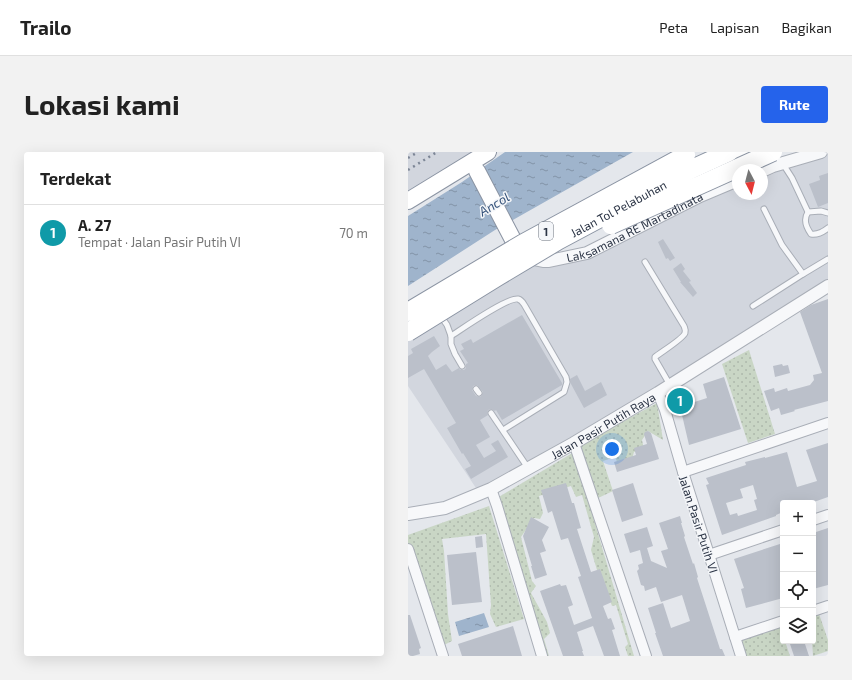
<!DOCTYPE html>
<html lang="id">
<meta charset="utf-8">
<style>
body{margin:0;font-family:"Exo 2",sans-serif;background:#f2f2f2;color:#222}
.controls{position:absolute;right:12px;bottom:12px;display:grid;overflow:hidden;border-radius:4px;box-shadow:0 4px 16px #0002}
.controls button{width:36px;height:36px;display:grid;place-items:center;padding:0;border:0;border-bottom:1px solid #e0e0e0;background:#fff;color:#222;font:20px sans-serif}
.compass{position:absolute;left:324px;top:12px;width:36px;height:36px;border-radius:50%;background:#fff;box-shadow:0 4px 16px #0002;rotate:173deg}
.you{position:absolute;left:204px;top:297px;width:14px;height:14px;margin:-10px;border:3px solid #fff;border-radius:50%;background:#1a73e8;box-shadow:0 0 0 6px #1a73e833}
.badge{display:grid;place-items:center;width:26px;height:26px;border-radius:50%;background:#2563eb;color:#fff;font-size:13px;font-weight:700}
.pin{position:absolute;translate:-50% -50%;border:2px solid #fff;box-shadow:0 1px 4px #0006}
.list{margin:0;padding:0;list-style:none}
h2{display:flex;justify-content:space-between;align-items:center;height:52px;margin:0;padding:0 16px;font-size:17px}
h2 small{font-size:13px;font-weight:400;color:#767676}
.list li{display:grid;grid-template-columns:26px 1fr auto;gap:12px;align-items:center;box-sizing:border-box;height:56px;padding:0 16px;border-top:1px solid #e0e0e0}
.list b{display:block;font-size:15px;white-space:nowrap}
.list p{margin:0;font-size:13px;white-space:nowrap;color:#767676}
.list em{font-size:13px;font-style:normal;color:#767676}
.icon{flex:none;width:22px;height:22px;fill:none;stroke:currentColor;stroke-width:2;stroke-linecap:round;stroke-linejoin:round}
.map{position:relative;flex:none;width:420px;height:504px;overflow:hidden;border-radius:4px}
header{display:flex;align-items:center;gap:24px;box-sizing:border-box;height:56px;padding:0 20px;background:#fff;border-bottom:1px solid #e0e0e0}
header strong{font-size:19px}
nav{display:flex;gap:22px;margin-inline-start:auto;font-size:14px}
.intro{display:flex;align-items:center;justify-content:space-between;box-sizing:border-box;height:96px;padding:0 24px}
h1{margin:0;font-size:28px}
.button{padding:10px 18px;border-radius:4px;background:#2563eb;color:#fff;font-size:14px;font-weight:700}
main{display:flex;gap:24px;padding:0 24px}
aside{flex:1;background:#fff;border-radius:4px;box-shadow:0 4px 16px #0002}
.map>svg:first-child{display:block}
</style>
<header>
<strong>Trailo</strong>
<nav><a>Peta</a><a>Lapisan</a><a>Bagikan</a></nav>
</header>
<div class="intro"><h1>Lokasi kami</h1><a class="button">Rute</a></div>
<main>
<aside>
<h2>Terdekat<small></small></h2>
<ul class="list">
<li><span class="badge" style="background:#0f9aa8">1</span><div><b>A. 27</b><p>Tempat · Jalan Pasir Putih VI</p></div><em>70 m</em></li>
</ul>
</aside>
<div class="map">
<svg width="420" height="504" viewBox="0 0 420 504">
<defs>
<pattern id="grass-dots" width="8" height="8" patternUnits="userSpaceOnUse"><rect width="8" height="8" fill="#c9d6c5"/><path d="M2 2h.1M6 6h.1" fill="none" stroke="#adb8ab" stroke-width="1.8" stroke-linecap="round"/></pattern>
<pattern id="water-ripples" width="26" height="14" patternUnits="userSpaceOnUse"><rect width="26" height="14" fill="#9fb4cc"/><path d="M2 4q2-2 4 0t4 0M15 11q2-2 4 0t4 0" fill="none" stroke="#8293a7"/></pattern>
</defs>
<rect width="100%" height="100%" fill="#e4e7ec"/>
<g fill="#d2d6de">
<polygon points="1,0 79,0 0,49 0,1"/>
<polygon points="413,0 420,0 420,134 72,342 0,234 0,181 107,116 179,101 330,29 330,42 354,42 354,19"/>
</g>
<g fill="url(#grass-dots)">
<polygon points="341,198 367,282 340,291 314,212"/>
<polygon points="249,251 255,288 240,279 234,288 236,297 226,300 224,307 210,312 207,305 195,309 205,339 188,347 170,294"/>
<polygon points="166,300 226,504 220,504 217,495 220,492 208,453 204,454 193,423 189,418 183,398 186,385 174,343 168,345 163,334 131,344 135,361 132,367 126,366 113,385 124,429 128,434 123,441 139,470 142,481 136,487 141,504 138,504 89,346"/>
<polygon points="81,354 116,467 88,475 82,462 83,453 78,382 34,387 36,399 40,462 44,489 34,494 0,404 0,383"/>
<polygon points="411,462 420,488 420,499 405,504 404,489 405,464"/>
<polygon points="375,474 374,479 375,489 377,489 382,504 338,504 333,487"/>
</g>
<g fill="url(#water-ripples)">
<polygon points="97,0 225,0 87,78 0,134 0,64 54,30"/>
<polygon points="76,461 81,475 51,484 47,470"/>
</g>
<g fill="#bbc0ca" fill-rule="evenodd">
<polygon points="420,21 420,51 410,55 401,32 412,28 411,24"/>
<polygon points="255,87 267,106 262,109 260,106 258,107 250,90"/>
<polygon points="273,111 277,117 275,119 283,129 281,130 289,141 285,145 272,130 273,130 265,117"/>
<polygon points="420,147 420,249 386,258 387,259 373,263 371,256 363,259 356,239 366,236 367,240 379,236 380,239 402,233 406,228 405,223 414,221 392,160 403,153"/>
<path d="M 114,163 L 154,231 L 154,233 L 94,268 L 88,258 L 87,259 L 83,257 L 80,258 L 79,261 L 80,263 L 72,268 L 82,285 L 68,293 L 76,306 L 88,299 L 83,292 L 90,288 L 100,305 L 63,327 L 57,317 L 63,314 L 55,301 L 54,302 L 39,276 L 48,271 L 16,217 L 0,226 L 0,204 L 5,201 L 3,197 L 26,184 L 32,194 L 24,200 L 20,204 L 28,218 L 38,212 L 44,220 L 51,216 L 52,218 L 56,218 L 58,216 L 58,212 L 60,211 L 52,199 L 56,197 L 53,192 L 63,187 L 65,191 ZM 69,233 L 75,240 L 74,243 L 72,245 L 68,244 L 64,238 L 65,234 Z"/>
<polygon points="374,212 375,214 380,213 382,221 367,225 365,214"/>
<polygon points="169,223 177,239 193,230 199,243 176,256 163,232 162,227"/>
<polygon points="316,225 333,277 281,293 274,263 281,259 274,254 299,246 295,232"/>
<polygon points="240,279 243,281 251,307 209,320 206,310 228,303 226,296 239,292 236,282 237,280"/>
<path d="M 420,291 L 420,345 L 403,351 L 375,351 L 375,360 L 368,363 L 368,364 L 314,383 L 298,333 L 301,332 L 298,326 L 338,313 L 337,310 L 357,305 L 357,306 L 379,300 L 389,335 L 409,329 L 398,298 ZM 345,333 L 349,347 L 346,348 L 349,358 L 330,364 L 329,361 L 322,363 L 318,351 L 335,346 L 332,337 Z"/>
<polygon points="158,331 164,351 166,351 173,376 169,377 183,420 192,417 204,450 195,454 200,467 203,466 207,477 204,478 212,504 196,504 185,474 169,480 175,499 174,499 176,504 155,504 132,439 152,432 153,434 158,433 165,453 160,455 166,473 184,466 170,425 173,424 160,386 153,388 144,359 140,361 133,338"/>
<polygon points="225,331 235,363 214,370 204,338"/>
<polygon points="272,364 274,371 273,371 277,384 276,385 285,412 286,411 290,425 289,426 312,497 314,497 317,504 255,504 247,481 248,481 240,456 255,451 263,476 282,469 274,443 253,450 248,435 237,439 236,434 233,433 229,419 231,417 230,413 235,411 232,398 222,401 216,382 239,375 245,394 239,396 243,409 259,416 253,399 260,397 251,371"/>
<polygon points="123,365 141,375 134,388 138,399 132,401 139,423 127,427 123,414 124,414 115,384"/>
<polygon points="420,376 420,433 405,437 405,381"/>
<polygon points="74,384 75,395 68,396 67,385"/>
<polygon points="375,391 375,446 338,456 333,437 336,436 326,407"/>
<polygon points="68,400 74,450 44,453 39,403"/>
<polygon points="0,463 2,463 13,496 11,497 12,502 5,504 0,504"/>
<polygon points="105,474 114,504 54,504 50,492"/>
<polygon points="381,489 396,489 401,504 386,504"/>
</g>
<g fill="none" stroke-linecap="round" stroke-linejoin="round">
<defs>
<g id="service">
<polyline points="375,12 384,26 400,60 413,59 420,61"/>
<polyline points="356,57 374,93 395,122 420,107"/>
<path d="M 400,60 C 395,68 398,75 403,82 C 410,83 415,80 420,76"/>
<path d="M 237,110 L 276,174 C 277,177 278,178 277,181 C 275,187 253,200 247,205 L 247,207 L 262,233"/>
<polyline points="345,154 395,122"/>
<polyline points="32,163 39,173 43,184 43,192 47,202 54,214"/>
<path d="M 43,184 C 54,177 100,145 110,147 C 114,148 115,151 117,154 L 158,225 L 159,230 L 156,240 L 95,278"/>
<polyline points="68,237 71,241"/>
<polyline points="83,261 120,316"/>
</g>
<g id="minor">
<polyline points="250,241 257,258 275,320 333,504"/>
<polyline points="166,291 238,504"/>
<polyline points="275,320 420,271"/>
<polyline points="83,337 89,354 134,504"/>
<polyline points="405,368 420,363"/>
<polyline points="0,397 35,504"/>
<polyline points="301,403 375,378"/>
<polyline points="405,459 420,454"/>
<polyline points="327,485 375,469"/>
</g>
<g id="tertiary">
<polyline points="354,19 365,14 413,0"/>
<path id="s1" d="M 121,106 L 135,109 L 141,109 L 179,101 L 292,44 L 330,28"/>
<path id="s2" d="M 0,362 L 37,356 L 83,337 L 166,291 L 250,241 L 420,134"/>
</g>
<g id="trunk">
<polyline points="308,15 339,0"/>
<polyline points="69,19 114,105"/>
<polyline points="0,49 80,0"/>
</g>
</defs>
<use href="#service" stroke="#a9aeb7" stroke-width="7"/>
<use href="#minor" stroke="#a9aeb7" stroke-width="12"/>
<use href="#tertiary" stroke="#a9aeb7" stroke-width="14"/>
<use href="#trunk" stroke="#8b94a3" stroke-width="18"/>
<use href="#service" stroke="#f7f8fa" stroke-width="5"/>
<use href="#minor" stroke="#f7f8fa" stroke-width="10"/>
<use href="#tertiary" stroke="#f7f8fa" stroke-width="12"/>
<use href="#trunk" stroke="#fff" stroke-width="16"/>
<g stroke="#7d8696" stroke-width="2.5" stroke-dasharray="2 4" stroke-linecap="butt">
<polyline points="0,6 10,0"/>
<polyline points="0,18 29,0"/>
</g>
<defs>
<g id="motorway-bridge">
<polyline points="203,73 365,0"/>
<polyline points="0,160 114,92 278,3"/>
<path id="s3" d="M 0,180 L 89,125 L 151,88 L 284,17 L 321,0"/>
</g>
</defs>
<use href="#motorway-bridge" stroke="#8b94a3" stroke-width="20" stroke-linecap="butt"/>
<use href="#motorway-bridge" stroke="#fff" stroke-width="18"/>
</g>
<g text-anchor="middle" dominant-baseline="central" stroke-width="3" stroke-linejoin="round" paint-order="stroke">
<rect fill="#f4f6f9" stroke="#676e7b" stroke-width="1" x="131" y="70" width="14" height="18" rx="3"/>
<g font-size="11" font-weight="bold" fill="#2b3445">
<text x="138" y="79">1</text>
</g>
<g font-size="12" fill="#2b3445" stroke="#f4f6f9">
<text stroke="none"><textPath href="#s3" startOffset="244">Jalan Tol Pelabuhan</textPath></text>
<text stroke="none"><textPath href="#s1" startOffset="113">Laksamana RE Martadinata</textPath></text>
<text stroke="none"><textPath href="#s2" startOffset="216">Jalan Pasir Putih Raya</textPath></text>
<text transform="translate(291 372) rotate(72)">Jalan Pasir Putih VI</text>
</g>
<g font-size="13" font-style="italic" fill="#34527a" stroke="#f4f6f9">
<text transform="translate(86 52) rotate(-31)">Ancol</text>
</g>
</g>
</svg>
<div class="controls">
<button>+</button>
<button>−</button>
<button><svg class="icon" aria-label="locate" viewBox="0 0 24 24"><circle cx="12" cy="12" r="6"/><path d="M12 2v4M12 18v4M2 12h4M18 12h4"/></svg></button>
<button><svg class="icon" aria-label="layers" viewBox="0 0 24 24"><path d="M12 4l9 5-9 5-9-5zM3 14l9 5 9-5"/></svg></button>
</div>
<svg class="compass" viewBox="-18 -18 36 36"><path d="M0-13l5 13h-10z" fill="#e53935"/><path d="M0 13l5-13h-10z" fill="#767676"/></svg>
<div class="you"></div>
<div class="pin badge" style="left:272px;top:249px;background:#0f9aa8">1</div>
</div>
</main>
